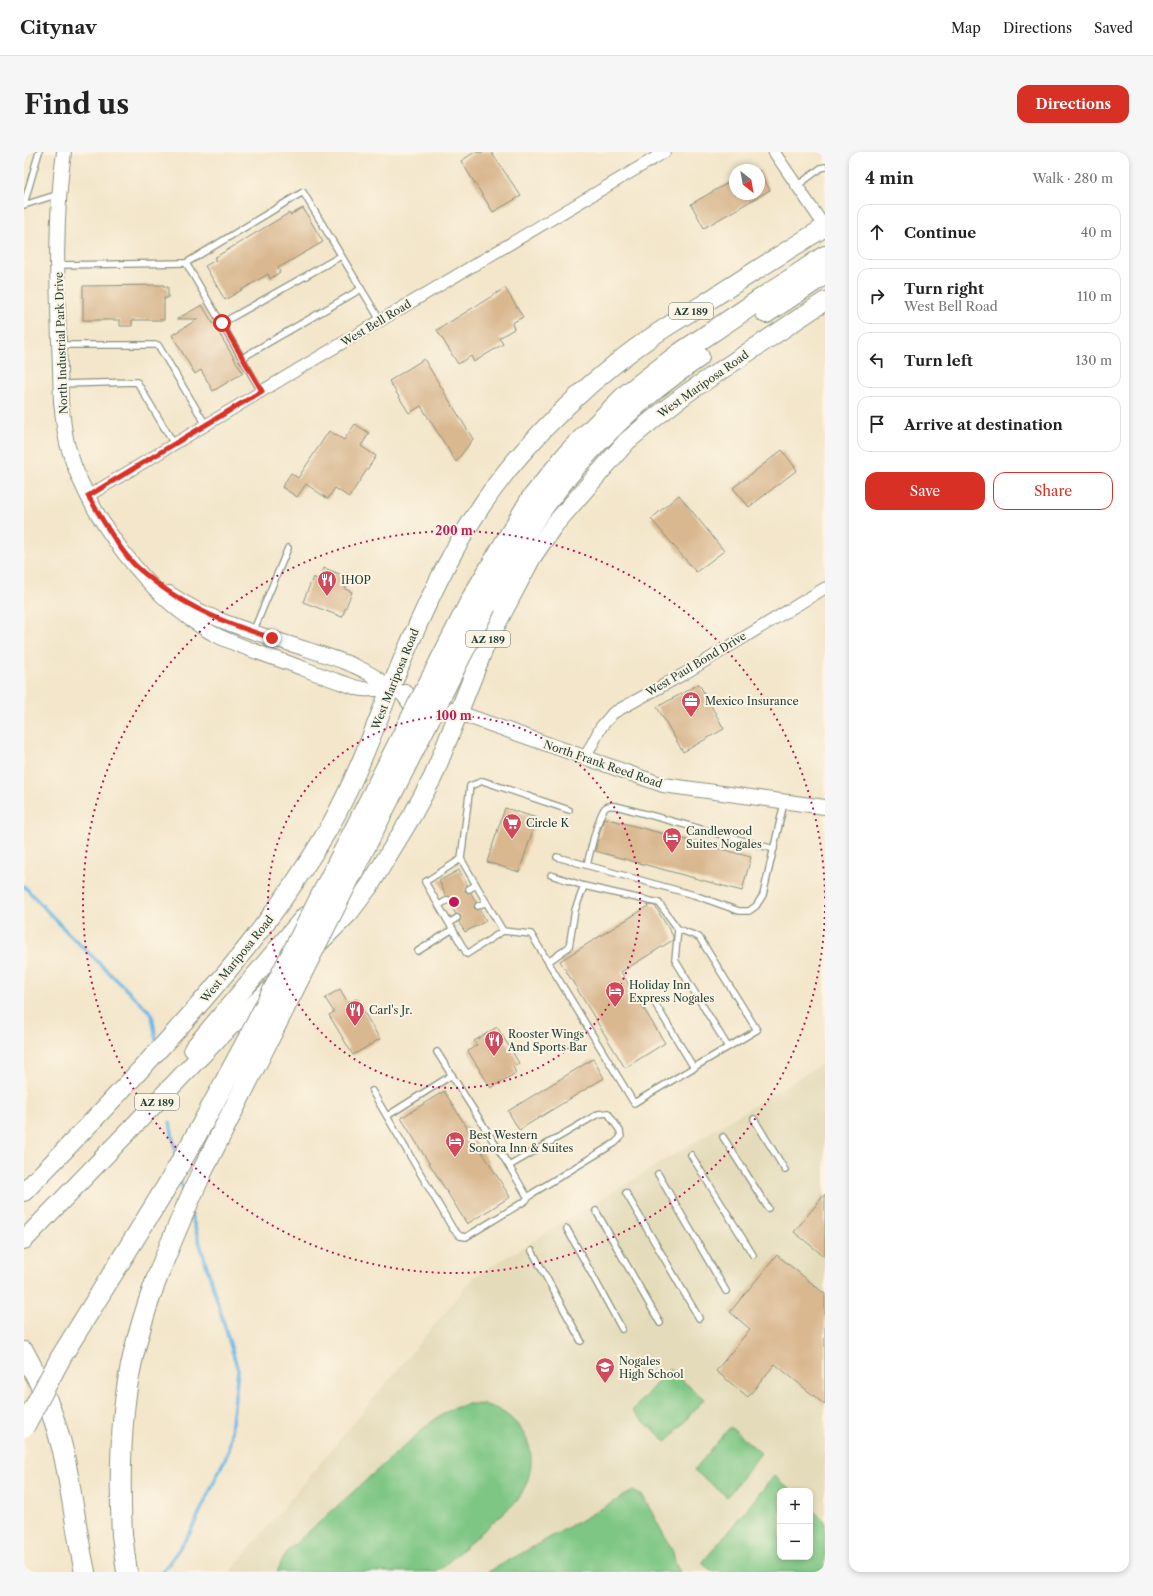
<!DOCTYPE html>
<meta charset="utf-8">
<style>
body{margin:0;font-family:"Libre Caslon Text",serif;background:#f6f6f6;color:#222}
.controls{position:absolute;right:12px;bottom:12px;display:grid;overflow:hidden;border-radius:8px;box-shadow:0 2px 6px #0003}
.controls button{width:36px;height:36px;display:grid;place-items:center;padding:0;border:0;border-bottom:1px solid #e0e0e0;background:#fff;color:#222;font:20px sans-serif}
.compass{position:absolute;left:705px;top:12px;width:36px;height:36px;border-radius:50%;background:#fff;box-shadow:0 2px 6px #0003;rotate:149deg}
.stop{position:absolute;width:12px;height:12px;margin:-9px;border:3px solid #d93025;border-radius:50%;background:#fff}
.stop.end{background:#d93025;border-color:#fff;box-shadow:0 1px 4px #0008}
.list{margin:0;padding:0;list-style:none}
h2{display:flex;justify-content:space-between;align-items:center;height:52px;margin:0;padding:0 16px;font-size:17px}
h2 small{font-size:13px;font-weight:400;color:#767676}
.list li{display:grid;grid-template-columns:26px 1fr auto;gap:12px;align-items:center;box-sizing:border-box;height:56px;margin:0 8px 8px;padding:0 8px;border:1px solid #e0e0e0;border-radius:12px}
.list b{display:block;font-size:15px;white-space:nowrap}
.list p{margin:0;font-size:13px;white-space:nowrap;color:#767676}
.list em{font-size:13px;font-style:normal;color:#767676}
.actions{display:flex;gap:8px;padding:12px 16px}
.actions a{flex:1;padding:9px 0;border:1px solid #d93025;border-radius:12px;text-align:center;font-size:14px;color:#d93025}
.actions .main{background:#d93025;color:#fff}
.icon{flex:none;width:22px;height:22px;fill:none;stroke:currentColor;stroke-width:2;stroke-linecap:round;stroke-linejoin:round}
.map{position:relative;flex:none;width:801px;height:1420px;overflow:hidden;border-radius:12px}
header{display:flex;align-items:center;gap:24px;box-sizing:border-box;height:56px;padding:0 20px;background:#fff;border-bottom:1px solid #e0e0e0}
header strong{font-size:19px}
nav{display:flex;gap:22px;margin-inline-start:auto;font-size:14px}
.intro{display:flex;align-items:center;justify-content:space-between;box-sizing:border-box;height:96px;padding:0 24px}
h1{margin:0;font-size:28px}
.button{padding:10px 18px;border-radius:12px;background:#d93025;color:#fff;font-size:14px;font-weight:700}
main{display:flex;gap:24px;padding:0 24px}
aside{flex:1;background:#fff;border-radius:12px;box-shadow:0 2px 6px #0003}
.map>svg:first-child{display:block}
</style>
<header>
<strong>Citynav</strong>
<nav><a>Map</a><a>Directions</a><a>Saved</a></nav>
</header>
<div class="intro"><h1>Find us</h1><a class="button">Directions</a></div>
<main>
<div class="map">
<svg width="801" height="1420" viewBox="0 0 801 1420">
<rect width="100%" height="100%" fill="#fcf5e5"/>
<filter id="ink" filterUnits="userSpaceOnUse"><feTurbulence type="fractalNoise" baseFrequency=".025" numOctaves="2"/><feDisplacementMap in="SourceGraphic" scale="8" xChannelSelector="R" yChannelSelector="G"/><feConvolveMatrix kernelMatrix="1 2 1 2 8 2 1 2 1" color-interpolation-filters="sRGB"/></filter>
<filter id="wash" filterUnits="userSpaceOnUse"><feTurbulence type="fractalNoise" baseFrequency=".012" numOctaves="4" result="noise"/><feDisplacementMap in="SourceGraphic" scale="16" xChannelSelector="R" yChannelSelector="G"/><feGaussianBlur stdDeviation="0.9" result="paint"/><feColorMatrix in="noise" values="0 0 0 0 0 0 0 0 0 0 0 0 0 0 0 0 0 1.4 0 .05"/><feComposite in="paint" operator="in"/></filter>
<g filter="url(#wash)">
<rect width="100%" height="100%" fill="#f3e6ca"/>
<path fill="#e4dbba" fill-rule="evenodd" d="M 801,910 L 801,1420 L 206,1420 L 450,1125 ZM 756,1339 L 786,1339 L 786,1405 L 756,1405 Z"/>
<g fill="#7dc683" stroke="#4e825c">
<polygon points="645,1217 680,1247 643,1290 608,1259"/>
<path d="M 443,1252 C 449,1252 456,1252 462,1253 C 485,1258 506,1281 507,1306 C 508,1322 501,1336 493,1349 L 413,1420 L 253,1420 L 262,1400 L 407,1270 L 427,1257 Z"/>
<polygon points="706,1275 737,1301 703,1345 670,1318"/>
<polygon points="750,1324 767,1339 756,1339 756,1405 786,1405 786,1356 801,1369 801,1420 689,1420 678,1411"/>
<polygon points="609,1339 619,1344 649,1400 652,1413 656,1420 464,1420"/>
</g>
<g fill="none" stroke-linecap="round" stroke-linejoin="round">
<g stroke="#6cb7e5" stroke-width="3.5">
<polyline points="0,734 42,779 128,862 132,888"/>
<polyline points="146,970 152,1004"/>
<polyline points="156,1026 160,1041"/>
<polyline points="139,1420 166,1381 205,1298 214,1218 167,1062"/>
</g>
</g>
<g id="blocks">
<g fill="#d9b890">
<polygon points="451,0 467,0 497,44 469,60 437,9"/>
<polygon points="735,18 746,38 680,76 667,52 711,27 711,42 735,42"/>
<polygon points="279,56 299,90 254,116 256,120 246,127 244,122 201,148 181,114 192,108 190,106 265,61 266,63"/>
<polygon points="140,133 140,135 144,135 144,146 140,146 140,168 108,168 108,174 96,174 96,168 59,168 59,134"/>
<polygon points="481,136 499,165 488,171 490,177 475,186 479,192 450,210 447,204 434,212 413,178"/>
<polygon points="178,153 219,221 189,239 177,218 171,222 148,183 174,167 153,167"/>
<polygon points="400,207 449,287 432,310 397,254 385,261 365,229"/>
<polygon points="331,272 345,281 337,294 352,304 325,345 311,336 304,347 282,332 273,345 258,335 267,321 274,326 305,279 320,288"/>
<polygon points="758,298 773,318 725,355 709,336"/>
<polygon points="655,343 700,399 672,420 627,367"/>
<polygon points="300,416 326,426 321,437 328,440 318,465 279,450 289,425 295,428"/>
<polygon points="675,532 700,577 659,600 633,555"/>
<polygon points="481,656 513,666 495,720 463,710"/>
<polygon points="580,666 727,705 718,739 571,699"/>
<polygon points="435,718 443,733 441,739 447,741 452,750 450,756 456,758 462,769 441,780 435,770 437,764 432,762 426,752 428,746 422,744 415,729"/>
<polygon points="626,753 631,754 649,784 649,788 597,820 641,891 601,916 536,809"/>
<polygon points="316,837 324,851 332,847 356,887 329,903 305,863 310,860 301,846"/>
<polygon points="473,875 495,911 489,915 492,921 467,936 444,899 453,893 450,889"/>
<polygon points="569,907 580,926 495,978 484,959"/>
<polygon points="420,939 486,1045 443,1072 377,966"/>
<polygon points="801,1042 801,1105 770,1080"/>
<polygon points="753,1103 801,1142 801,1253 751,1212 724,1245 692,1219 726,1177 706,1160"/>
</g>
</g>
</g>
<g filter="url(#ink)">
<use href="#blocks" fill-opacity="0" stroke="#89927f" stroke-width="1"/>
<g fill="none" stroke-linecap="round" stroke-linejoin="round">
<defs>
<g id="service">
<polyline points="773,34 797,16 801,15"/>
<polyline points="0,52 15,0"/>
<polyline points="0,53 35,42"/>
<polyline points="34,113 162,111"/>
<polyline points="198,171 317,104"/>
<polyline points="36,193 134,193 182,273"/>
<polyline points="218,206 337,137"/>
<polyline points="37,232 113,230 150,292"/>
<polyline points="237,239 162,111 279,40 356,168"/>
<polyline points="229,480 264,396"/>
<polyline points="533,705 670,743 715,759 725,759 732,754 739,743 760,651"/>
<polyline points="437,707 479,779 443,802 401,730 437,707 446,634 459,629 545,658"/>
<path d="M 563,713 C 566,701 574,663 581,656 C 585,652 592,654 596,655 L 750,697"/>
<polyline points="445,737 452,733"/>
<polyline points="415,753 424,748"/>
<polyline points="454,754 462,750"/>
<polyline points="425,771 433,766"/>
<polyline points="654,777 651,808 704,895"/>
<polyline points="479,779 507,782 610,951 733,878 675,785 654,777 635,751 560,734 527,723"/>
<polyline points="394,799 429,777"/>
<polyline points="524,810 545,795 551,758 560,734"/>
<polyline points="629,848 670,916"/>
<polyline points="348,939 429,1077 436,1084 442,1085 501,1049 509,1041 591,991 597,985 596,979 584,961 574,962 485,1014 413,900"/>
<polyline points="363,964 428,923"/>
<polyline points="730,967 761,1018"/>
<polyline points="699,985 744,1056"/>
<polyline points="667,1003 729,1103"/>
<polyline points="485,1014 504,1046"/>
<polyline points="634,1022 702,1139"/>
<polyline points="602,1041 675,1166"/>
<polyline points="572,1059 636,1171"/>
<polyline points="543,1077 598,1177"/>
<polyline points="508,1099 557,1189"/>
</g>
<g id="minor">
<polyline points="750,0 801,75"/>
<polyline points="64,344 283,212 641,0"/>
<polyline points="561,606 577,575 589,561 660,522 801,436"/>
</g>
<g id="tertiary">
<path d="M 40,0 C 28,82 35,167 37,250 C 39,265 40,281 44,295 C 64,364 125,446 188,481 C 209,492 233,500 256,508 C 276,515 295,523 316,530 C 323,532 331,536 339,537 C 351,538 363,535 375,540"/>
<path d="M 145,441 C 187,470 237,482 285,498 C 316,508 342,515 367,537"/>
<polyline points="404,550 639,633 801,655"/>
</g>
<g id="trunk">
<path d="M 381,542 C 388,551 394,559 391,570"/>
<polyline points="296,790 325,761 346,733 389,662 409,625 461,494 508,405 530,373 603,289 633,264 663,241 801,149"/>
<polyline points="169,897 281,764"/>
<path d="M 0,1040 C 51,988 101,935 150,881 C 209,815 260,753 305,676 C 330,631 348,583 367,535 C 401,453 438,368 498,301 C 527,268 557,239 591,212 C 619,189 650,170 681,151 C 721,125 761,100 801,75"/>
<polyline points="0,1088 197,883 250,834"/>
</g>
<g id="motorway">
<polyline points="742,161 801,122"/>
<polyline points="448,446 507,347 545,300 602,243 655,202 801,104"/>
<path d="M 462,454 C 480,421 497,385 520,354 C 562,297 616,244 675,205"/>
<path d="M 0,1200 C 17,1231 31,1265 39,1299 C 48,1339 52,1380 61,1420"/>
<polyline points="98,1383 103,1420"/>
</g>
</defs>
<use href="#service" stroke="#89927f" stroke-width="8"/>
<use href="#minor" stroke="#89927f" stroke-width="13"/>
<use href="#tertiary" stroke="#89927f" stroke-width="16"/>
<use href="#trunk" stroke="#89927f" stroke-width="20"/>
<use href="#motorway" stroke="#89927f" stroke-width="22"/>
<use href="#service" stroke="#fff" stroke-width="5.5"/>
<use href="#minor" stroke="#fff" stroke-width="11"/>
<use href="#tertiary" stroke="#fff" stroke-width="14"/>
<use href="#trunk" stroke="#fff" stroke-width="18"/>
<use href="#motorway" stroke="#fff" stroke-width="20"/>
<defs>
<g id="motorway-bridge">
<polyline points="0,1275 37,1205 146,1029 175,978 231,874 448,446"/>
<path d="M 98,1383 C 96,1342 96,1301 100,1259 C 108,1176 143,1097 177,1022 L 462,454"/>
</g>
</defs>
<use href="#motorway-bridge" stroke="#89927f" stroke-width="22" stroke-linecap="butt"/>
<use href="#motorway-bridge" stroke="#fff" stroke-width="20"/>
</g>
</g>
<g fill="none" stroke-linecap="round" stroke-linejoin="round" filter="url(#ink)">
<path stroke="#d93025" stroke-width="5" d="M 198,171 L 238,239 L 64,344 C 78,366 90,390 108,410 C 114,417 123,423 131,430 C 168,458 204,472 248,486"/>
</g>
<g fill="none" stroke="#c2185b" stroke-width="2" stroke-dasharray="2 4">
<circle cx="430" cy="750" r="186"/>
<path d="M801 753A371 371 0 1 1 801 747"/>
</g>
<defs>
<symbol id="restaurant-pin" viewBox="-11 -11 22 30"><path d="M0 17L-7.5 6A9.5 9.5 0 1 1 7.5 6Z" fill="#d1495b" stroke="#fcf5e5"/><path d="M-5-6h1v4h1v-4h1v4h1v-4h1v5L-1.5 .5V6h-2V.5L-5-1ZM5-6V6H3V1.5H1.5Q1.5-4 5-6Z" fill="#fff"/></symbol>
<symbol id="office-pin" viewBox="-11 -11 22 30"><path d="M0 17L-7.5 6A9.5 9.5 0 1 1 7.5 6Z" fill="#d1495b" stroke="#fcf5e5"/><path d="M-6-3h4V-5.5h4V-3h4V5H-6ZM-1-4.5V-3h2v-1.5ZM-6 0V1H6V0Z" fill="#fff"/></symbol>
<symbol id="supermarket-pin" viewBox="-11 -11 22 30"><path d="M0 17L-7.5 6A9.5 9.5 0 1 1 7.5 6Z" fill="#d1495b" stroke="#fcf5e5"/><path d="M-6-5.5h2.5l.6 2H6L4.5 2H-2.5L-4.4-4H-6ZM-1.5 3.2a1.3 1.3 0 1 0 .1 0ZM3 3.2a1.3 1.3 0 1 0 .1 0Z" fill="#fff"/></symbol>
<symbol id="hotel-pin" viewBox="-11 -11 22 30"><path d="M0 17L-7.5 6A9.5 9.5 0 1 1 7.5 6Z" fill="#d1495b" stroke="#fcf5e5"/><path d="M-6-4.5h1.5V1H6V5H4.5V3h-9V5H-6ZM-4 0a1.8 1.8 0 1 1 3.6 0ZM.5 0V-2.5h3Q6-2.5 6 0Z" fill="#fff"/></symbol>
<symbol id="school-pin" viewBox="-11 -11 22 30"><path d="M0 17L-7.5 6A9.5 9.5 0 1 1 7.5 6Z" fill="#d1495b" stroke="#fcf5e5"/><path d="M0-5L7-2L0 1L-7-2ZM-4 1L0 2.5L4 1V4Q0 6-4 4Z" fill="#fff"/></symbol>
</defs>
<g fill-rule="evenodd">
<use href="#restaurant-pin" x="292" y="417" width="22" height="30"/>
<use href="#office-pin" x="656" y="538" width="22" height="30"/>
<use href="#supermarket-pin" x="477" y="660" width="22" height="30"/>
<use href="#hotel-pin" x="637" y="674" width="22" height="30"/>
<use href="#hotel-pin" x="580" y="828" width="22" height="30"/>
<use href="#restaurant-pin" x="320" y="847" width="22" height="30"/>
<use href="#restaurant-pin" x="459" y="877" width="22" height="30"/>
<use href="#hotel-pin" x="420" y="978" width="22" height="30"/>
<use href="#school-pin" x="570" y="1204" width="22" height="30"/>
</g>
<g text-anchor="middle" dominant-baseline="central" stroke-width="4" stroke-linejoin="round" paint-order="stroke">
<g fill="#fcf5e5" stroke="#617469" stroke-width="1">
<rect x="645" y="151" width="44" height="16" rx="3"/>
<rect x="442" y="479" width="44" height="16" rx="3"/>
<rect x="111" y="942" width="44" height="16" rx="3"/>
</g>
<g font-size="10" font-weight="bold" fill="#1f3d34">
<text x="667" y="159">AZ 189</text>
<text x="464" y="487">AZ 189</text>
<text x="133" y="950">AZ 189</text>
</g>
<g font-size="11" fill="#1f3d34" stroke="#fcf5e5">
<text transform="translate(352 171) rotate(-31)">West Bell Road</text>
<text transform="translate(37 191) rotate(-92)">North Industrial Park Drive</text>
<text transform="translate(679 232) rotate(-35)">West Mariposa Road</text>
<text transform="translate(672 512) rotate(-31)">West Paul Bond Drive</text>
<text transform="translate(371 527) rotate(-68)">West Mariposa Road</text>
<text transform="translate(579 612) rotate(19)">North Frank Reed Road</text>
<text transform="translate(213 807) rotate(-51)">West Mariposa Road</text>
</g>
<g font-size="11" fill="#1f3d34" stroke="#fcf5e5" text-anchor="start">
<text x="317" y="428">IHOP</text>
<text x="681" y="549">Mexico Insurance</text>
<text x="502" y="671">Circle K</text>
<text x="662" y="679">Candlewood<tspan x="662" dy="13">Suites Nogales</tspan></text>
<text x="605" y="833">Holiday Inn<tspan x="605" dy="13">Express Nogales</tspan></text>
<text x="345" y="858">Carl's Jr.</text>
<text x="484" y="882">Rooster Wings<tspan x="484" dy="13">And Sports Bar</tspan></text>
<text x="445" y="983">Best Western<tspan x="445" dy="13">Sonora Inn &amp; Suites</tspan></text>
<text x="595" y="1209">Nogales<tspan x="595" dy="13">High School</tspan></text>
</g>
</g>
<circle cx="430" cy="750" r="6" fill="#c2185b" stroke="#fcf5e5" stroke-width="2"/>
<g font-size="12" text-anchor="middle" font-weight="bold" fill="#c2185b" stroke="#fcf5e5" stroke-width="4" stroke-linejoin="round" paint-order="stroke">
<text x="430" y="383">200 m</text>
<text x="430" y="568">100 m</text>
</g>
</svg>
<div class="controls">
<button>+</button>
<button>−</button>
</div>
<svg class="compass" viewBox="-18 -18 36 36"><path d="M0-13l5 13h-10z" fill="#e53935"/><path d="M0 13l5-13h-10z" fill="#767676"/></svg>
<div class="stop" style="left:198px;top:171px"></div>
<div class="stop end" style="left:248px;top:486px"></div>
</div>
<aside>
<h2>4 min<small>Walk · 280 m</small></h2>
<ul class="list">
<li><svg class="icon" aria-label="ahead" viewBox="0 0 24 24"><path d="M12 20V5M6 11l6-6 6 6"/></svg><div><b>Continue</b></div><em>40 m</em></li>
<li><svg class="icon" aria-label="right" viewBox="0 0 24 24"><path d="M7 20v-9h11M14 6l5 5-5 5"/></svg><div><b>Turn right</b><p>West Bell Road</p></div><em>110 m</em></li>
<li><svg class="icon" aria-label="left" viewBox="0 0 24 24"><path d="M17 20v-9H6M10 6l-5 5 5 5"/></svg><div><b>Turn left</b></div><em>130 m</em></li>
<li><svg class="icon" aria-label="arrive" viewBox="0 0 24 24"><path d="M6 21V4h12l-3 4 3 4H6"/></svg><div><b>Arrive at destination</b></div></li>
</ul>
<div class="actions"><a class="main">Save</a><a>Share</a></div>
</aside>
</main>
